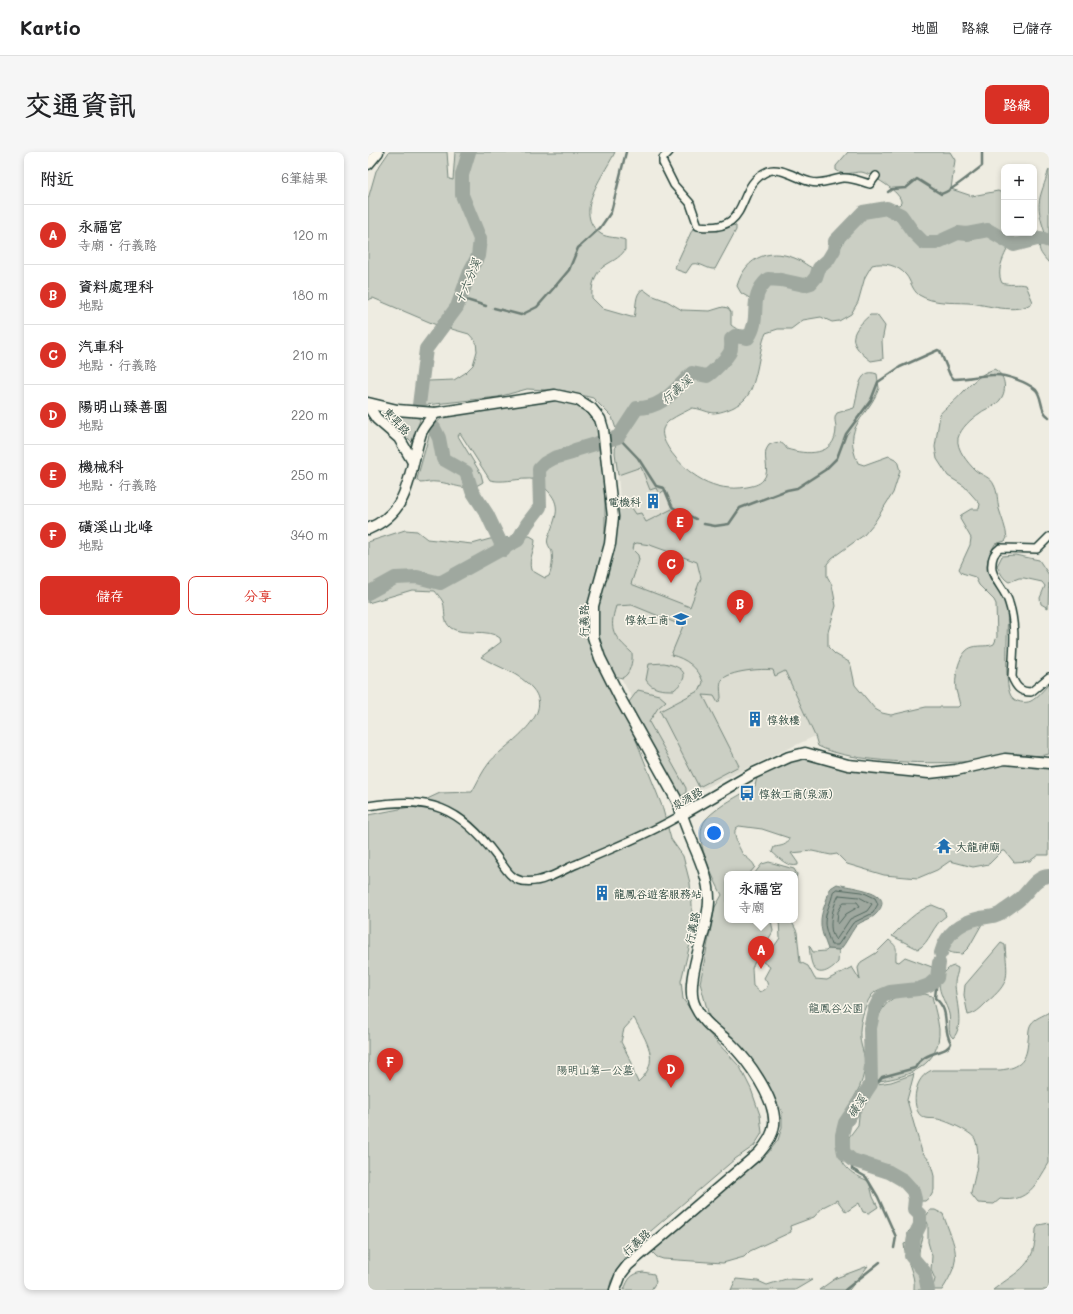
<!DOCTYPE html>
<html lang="zh-TW">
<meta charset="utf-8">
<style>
body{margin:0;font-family:Mali,"LXGW WenKai TC",sans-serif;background:#f6f6f6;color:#202124}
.controls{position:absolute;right:12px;top:12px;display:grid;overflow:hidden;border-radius:8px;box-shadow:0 2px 6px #0003}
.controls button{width:36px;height:36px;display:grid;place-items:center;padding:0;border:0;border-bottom:1px solid #e0e0e0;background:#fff;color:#202124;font:20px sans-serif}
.you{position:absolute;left:346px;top:681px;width:14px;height:14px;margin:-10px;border:3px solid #fff;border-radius:50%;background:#1a73e8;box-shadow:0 0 0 6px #1a73e833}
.badge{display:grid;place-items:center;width:26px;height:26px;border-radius:50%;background:#d93025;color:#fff;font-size:13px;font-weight:700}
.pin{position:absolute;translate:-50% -33px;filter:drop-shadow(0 1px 2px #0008)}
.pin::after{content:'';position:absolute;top:21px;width:14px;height:12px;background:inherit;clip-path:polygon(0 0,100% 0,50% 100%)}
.popup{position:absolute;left:356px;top:719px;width:74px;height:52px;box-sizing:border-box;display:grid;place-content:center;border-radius:8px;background:#fff;filter:drop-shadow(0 1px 3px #0005);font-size:13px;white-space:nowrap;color:#757577}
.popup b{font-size:15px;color:#202124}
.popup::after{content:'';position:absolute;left:50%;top:100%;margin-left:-8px;border:8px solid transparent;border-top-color:#fff}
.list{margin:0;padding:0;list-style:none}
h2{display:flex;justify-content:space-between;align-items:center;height:52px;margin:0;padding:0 16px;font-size:17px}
h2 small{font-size:13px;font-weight:400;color:#757577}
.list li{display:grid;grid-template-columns:26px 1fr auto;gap:12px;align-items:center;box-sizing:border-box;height:60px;padding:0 16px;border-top:1px solid #e0e0e0}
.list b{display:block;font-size:15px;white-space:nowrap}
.list p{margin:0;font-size:13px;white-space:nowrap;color:#757577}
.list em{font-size:13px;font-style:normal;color:#757577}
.actions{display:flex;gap:8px;padding:12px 16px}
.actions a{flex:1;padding:9px 0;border:1px solid #d93025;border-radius:8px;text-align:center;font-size:14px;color:#d93025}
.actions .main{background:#d93025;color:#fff}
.map{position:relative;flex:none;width:681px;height:1138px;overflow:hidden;border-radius:8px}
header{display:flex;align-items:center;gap:24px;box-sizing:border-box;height:56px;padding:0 20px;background:#fff;border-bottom:1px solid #e0e0e0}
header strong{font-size:19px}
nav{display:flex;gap:22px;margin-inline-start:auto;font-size:14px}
.intro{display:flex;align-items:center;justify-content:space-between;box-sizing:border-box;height:96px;padding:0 24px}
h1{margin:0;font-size:28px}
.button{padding:10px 18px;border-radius:8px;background:#d93025;color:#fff;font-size:14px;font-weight:700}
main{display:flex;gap:24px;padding:0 24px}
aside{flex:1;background:#fff;border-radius:8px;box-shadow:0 2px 6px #0003}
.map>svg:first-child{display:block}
</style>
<header>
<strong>Kartio</strong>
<nav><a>地圖</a><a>路線</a><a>已儲存</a></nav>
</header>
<div class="intro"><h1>交通資訊</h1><a class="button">路線</a></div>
<main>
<aside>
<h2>附近<small>6筆結果</small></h2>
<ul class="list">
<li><span class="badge">A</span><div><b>永福宮</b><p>寺廟 · 行義路</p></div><em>120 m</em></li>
<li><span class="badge">B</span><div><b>資料處理科</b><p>地點</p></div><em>180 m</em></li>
<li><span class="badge">C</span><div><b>汽車科</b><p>地點 · 行義路</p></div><em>210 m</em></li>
<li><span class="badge">D</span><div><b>陽明山臻善園</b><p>地點</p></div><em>220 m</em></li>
<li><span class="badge">E</span><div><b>機械科</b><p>地點 · 行義路</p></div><em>250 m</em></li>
<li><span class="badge">F</span><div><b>磺溪山北峰</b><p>地點</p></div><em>340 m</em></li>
</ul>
<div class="actions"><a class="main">儲存</a><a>分享</a></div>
</aside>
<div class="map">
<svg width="681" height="1138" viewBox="0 0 681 1138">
<rect width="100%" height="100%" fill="#eeece1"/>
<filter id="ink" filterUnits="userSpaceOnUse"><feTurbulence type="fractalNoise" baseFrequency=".025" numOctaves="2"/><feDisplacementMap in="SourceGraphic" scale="8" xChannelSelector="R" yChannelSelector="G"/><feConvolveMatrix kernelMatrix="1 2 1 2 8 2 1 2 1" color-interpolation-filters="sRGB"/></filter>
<g filter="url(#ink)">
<polygon fill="#ddddd2" points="296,308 417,519 447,584 318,645 234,491 254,370 250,323"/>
<g fill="#cbcfc4" stroke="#75867c" fill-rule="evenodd">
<path d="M 21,0 L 79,0 L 81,27 L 85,28 L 87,0 L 247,0 C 237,22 203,61 233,82 C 239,86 250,85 257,88 L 257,98 C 251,107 243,109 235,115 C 226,122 223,136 224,146 L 235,157 L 263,165 L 266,165 C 269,155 266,142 275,137 L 283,143 L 299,149 L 314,158 L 342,159 L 355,155 L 360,156 L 363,160 L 363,173 C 369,178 376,180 383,176 L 390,151 L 373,141 L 369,134 C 378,103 404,95 431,108 C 440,113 446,120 457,117 C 485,90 480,44 531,53 L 533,51 C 535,41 502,21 493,20 C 483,20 477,25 468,18 L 468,14 L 480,0 L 582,0 L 587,8 L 583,37 L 604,44 L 630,39 L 636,42 L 636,81 L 648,81 C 641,95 626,116 634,131 C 642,134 649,131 658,133 L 665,150 C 649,164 618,152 600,151 C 583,150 566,152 551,143 C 544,138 543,129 538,123 C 530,113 515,110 504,113 L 497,125 L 490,150 L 483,162 L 471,169 L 464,170 L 453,165 L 435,168 L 423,177 L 410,177 L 398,181 C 390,198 390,235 376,248 C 373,251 369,253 366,255 C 360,258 351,261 345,261 C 338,260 331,256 324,256 C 316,261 298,267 295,277 C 293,284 298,292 301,297 C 319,323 346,341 379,335 C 384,334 391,333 395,328 C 404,318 392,303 401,293 C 410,289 414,289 419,297 C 438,303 468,305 468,276 C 468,270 465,267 469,261 L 486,256 C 490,245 489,214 509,222 L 511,236 C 500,266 473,273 490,311 L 496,313 L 521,304 L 529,308 L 532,319 L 525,341 L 506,371 L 496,383 L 464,406 L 459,412 L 459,424 L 464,433 L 468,454 L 460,480 L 460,495 L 467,502 L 481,510 L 483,514 L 487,533 L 507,557 L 514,561 L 523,563 L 558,555 L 590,555 L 592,553 C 591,548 589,543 588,538 C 586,525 591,498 605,495 C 612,493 620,495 626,492 L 629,485 L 628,452 L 626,448 L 611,433 L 607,425 L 594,421 L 591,417 L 602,393 L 603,386 L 592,367 L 593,363 L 603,357 L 611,357 L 612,352 L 596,334 L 580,324 L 569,307 L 567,295 L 572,262 C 575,258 578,256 582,253 C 597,240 606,224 626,217 C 637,222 640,238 632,248 C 627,255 618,256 612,261 C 603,267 593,276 590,286 C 588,297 600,311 607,318 C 613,323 623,325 626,333 C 630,340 629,349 631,357 C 634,367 638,376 639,386 L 637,389 L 627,392 C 606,429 632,427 639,458 C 641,477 635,530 643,544 C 647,550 657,552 663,549 C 669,546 676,537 681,532 L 681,602 C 668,606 658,601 645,602 C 632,603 619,608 606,609 C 568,613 482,611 450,594 L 447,584 L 417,519 L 407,524 L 405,518 C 395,516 360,519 354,528 C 351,533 353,541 353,546 L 350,551 L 346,544 L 335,543 L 371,614 L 331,635 L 292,559 L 332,538 L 335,530 C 331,516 317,506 303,503 L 315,474 L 264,453 L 248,454 C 240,479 246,484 264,501 C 265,509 262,523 254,526 L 247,524 L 229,489 L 231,447 L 250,351 L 255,348 L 260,350 L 268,362 L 273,361 L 278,370 L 306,356 L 297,338 L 291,342 L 288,336 L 282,338 L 273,315 L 250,323 L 247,301 L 248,277 L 244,265 L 225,246 L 197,239 L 159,237 L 130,245 L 58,253 L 55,252 L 60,229 L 86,228 L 97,221 L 105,213 L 109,199 L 108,190 L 101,182 L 66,172 L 5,146 L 0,148 L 0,47 L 8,19 ZM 269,391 L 282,393 L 329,410 L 333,426 L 322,455 L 263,432 L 271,408 L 270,403 L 265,398 L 266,392 Z"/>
<path d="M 681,17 L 681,111 C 670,99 668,95 677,81 C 666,48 672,48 681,17 Z"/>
<path d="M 365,73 L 368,74 L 368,78 L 347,117 C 339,118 333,110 324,112 L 318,121 L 309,118 L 307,115 L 325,76 L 340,77 Z"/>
<path d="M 502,163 L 509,163 L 517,174 L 514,189 L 515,207 L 503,209 C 481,192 479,183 502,163 Z"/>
<path d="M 190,246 L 208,251 L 224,261 L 232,269 L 237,337 L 237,390 L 223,489 L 266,583 L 294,654 L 303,687 L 315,704 L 322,731 L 324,753 L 323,788 L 313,829 L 315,847 L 334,874 L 372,915 L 383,937 L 392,963 L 394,981 L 386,994 L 367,1007 L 270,1090 L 255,1109 L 243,1129 L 241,1138 L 0,1138 L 0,663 L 42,655 L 72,641 L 104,640 C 109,631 114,620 121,611 C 134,594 188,565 165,537 C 152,521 129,515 113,505 L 133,490 L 132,486 C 121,476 95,484 83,476 C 74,469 78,459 75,450 C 73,446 69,442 67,439 L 44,438 L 0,451 L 0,390 L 37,378 L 49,379 L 59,387 L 104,392 L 122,387 L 162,384 L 167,387 C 167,399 160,406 163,418 L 177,426 L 181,424 C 184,417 185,408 184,400 C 182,395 178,392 180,386 C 187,366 196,353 177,336 C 172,331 166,326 159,327 C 147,327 134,331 122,328 L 92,281 L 90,284 L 113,322 L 115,330 C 98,342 86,331 69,330 C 63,329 58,331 52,331 L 49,327 L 63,276 L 77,263 ZM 266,866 C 278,889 294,909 270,930 L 266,922 L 264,911 L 253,890 L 256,877 Z"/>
<polygon points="13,259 51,266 52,268 44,290"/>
<path d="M 647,403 L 671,408 L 681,423 L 680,456 L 673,452 L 672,446 L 677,434 L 674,430 L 656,426 L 651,426 L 641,430 C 635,427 632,420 629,414 L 634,404 Z"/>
<path d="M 296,511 C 316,515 324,523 306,538 C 295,538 284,538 278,528 L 281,512 Z"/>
<polygon points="270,538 291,543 298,549 290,556 281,570 318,636 318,641 311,646 307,644 261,550"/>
<path d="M 439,606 L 534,622 L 628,612 L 659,613 L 681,616 L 681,703 L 670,703 L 662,709 L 646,710 L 637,699 L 634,699 L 621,712 L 605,715 L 582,709 L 569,718 L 550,726 L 516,723 L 479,712 L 469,702 L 463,703 L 444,699 L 423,701 L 430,711 L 430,713 C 420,716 411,706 404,700 L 406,695 C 412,694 420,694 421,686 L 394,677 L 371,674 L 368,676 C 364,682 371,695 374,701 C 378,706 385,709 387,715 L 381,722 L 359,722 L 359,768 L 403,768 L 405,779 L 403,783 L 390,803 L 384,816 L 385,834 L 392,840 C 400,837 402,833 396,826 L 402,815 L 395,810 L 412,786 L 411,768 L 423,768 L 429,780 L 432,810 L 440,814 L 447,827 L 459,828 L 484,815 L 492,828 L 490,816 L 493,810 L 508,801 L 521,788 C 532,797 527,797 528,809 L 531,810 L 537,805 L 564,815 L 566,819 C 552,851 516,825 503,844 C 496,854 491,873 492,885 C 493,899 499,903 496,920 C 493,941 477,955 471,975 C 469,981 471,990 471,996 C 472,1015 485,1023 501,1029 L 505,1045 L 510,1055 L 501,1061 L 495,1060 L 491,1051 L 478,1060 L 469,1048 L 455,1055 L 446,1065 L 422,1074 L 423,1080 L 382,1099 L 376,1105 L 355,1111 L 295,1107 L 289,1105 L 283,1099 L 400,1001 L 410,988 L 414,975 L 414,960 L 393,920 L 341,864 L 332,831 L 347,755 L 354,743 C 345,725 323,685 338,667 C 351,653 371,644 387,634 L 389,625 C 404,615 421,609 439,606 Z"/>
<polygon points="401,710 426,717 429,722 427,733 427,722 386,722 394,712"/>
<path d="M 564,753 L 576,758 L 578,764 C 564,773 562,791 550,797 L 524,784 C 535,773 549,758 564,753 Z"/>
<path d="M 607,772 L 614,772 L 601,795 L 594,802 L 584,801 L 580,799 C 577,779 593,777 607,772 Z"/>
<path d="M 633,791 L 637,793 C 639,825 644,829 618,851 C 613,856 607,862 600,863 L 596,843 L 597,833 Z"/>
<path d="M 441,793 L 445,800 L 458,799 L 460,797 L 471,798 L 470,810 C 465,816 452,826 446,816 C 442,810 442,800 441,793 Z"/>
<path d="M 586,814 L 590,816 C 590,821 587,826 587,831 C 587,847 597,874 585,886 C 578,880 583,870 581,862 C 578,849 564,833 576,821 C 580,817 581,815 586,814 Z"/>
<path d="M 557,842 L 564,844 C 566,855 570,867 571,877 C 573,913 541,925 511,929 L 507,926 C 505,902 501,863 524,847 C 533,841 547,844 557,842 Z"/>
<path d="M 681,860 L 681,1011 C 668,1032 660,1051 632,1047 L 626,1052 L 610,1051 L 603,1042 C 606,1024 614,1005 607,987 C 604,980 577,968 569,967 C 565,966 561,967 557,966 C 547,963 546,948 548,939 C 550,929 555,922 564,918 L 632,918 C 653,916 659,908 660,888 C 661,883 660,877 663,872 C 667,866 675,864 681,860 Z"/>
<polygon points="546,922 539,948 554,1000 562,1009 566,1024 566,1038 563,1044 557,1049 550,1049 545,1044 535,1024 491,1008 484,1005 481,997 481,985 490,973 492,955 501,947 509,932 523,930"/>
<path d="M 562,1058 L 567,1058 L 575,1062 C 587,1097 596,1104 574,1138 L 564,1138 L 567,1127 L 563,1118 L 564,1104 L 560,1090 L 560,1072 L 557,1066 Z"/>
<path d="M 681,1071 L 681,1138 L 625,1138 C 652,1117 667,1115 668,1077 L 671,1073 Z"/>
<path d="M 544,1076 C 551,1076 552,1079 555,1085 C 554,1090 551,1095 551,1101 C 550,1107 560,1130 563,1138 L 546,1138 C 548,1121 537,1109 536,1092 L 539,1091 L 540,1080 Z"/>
<polygon points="500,1114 481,1138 451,1138 468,1126"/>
<path d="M 275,1120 L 286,1122 L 288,1130 L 283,1138 L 256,1138 C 260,1127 263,1122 275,1120 Z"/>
<polygon points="368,1127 390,1129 399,1133 418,1127 444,1128 427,1138 363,1138"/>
</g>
<path fill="#9fa89f" stroke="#6c7d74" d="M 469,732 C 481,736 531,738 508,762 C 503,768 493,768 487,775 C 482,782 478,791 472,798 L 460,797 C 457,789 453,779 453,772 C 452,759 460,749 461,737 Z"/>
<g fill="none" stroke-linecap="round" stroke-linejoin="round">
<g stroke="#52685f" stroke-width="1">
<path d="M 469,737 L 494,740 L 507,746 L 510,752 L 505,761 L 485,771 L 470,793 L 463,793 C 461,786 457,777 457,771 C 457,759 464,750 465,740 Z"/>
<path d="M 471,743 L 491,745 L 504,752 L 499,759 L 482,767 L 468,788 C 458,777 465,754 471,743 Z"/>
<polygon points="476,750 489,750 492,754 478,762 470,772 469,770 470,760"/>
</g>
<g stroke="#6c7d74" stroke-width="2.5">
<path d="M 520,40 L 524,37 L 538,36 L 549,27 L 573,42 C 584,39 603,22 614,14 L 614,0"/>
<polyline points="92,146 118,154"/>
<polyline points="126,156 153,163 169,155 184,138 201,118 210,96 232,76 243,60 258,0"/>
<polyline points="250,285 270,306 288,334 296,336 304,355 328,367"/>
<path d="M 336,372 L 347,374 L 361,372 L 372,356 L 419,338 L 429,336 L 457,318 L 469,306 L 478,282 L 503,248 L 510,230 L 532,215 L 570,198 L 572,199 L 582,223 L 586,227 C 599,227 612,223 625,223 C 637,222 659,230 668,238 C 675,246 671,258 681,265"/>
<path d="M 503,932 L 510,930 L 514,925 L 547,916 C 557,897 579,903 583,891 C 573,875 584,860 567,846 L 569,826"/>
<polyline points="484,1008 484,1017 498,1025 510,1045 528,1085 526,1096"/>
<polyline points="477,1138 512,1110"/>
</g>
<g stroke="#9fa89f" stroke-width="14">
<polyline points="51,253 58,197 89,155 103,117 110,104 112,87 94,43 94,23 101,0"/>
<polyline points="66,276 71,286 75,307 98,320 104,339 119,362 136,398"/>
<path d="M 0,441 L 27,426 L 49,425 L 72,431 L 150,388 L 159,372 L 172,355 L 171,317 L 177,311 L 186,306 L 204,301 L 207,298 L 250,285 L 269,256 C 295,256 306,238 324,221 L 339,224 C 344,221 360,205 362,200 C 364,196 363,192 363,187 L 367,184 L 380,186 C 395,164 378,147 400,127 L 413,128 L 436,133 L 443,131 L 448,125 L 451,116 L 460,108 L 466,98 L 467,89 L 495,60 L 519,56 L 533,63 L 545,80 L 556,91 L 568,91 L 590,81 L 599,82 L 620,78 L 646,93 L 673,86 L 681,89"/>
<path d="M 573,801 C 578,781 593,770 612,766 C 620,765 626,765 633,761 C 639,756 647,752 653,746 C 662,738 667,725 681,724"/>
<polyline points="560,1138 556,1119 543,1104 546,1085 552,1073 552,1063 546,1057 547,1047 545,1039 535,1028 521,1020 484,1008 476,1001 474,991 474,983 477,971 503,932 502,876 506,858 511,848 515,843 522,840 550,837 561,833 569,826 571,811"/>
</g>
<defs>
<g id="street">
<path d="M 301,0 L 295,6 L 295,11 L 306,33 L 322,51 L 330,74 C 386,82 365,34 400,19 C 411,14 430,27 443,30 C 454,33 464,27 475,26 C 484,25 494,30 502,32 L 508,24"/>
<path d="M 681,385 L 669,397 L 632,396 C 625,401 623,409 624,418 C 627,430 638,439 641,451 C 649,475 645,501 644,525 C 648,535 652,540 663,540 L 681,525"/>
<path d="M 0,654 C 62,644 91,654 129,705 C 136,714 142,727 154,729 C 162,730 171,729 178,726 C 189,723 198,716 209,712 C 244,696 280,683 313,663"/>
</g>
<g id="secondary">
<polyline points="0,12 10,0"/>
<path d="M 0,251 L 29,258 L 67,261 L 187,243 L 210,248 L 224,257 L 232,267 L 235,277 L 245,365 L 242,392 L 225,454 L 225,485 L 232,506 L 253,548 L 311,652 C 318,685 342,716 341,750 C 340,779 315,830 327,854 C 334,870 350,880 362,891 C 379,907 409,948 406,973 C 405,984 398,993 391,1001 L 260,1113 L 253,1122 L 247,1138"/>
<polyline points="0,254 9,267 31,286 45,310"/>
<path d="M 0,377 C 44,359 40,320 53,281 C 56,274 63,267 67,261"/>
<polyline points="313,663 384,622 421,605 437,601 480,613 561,621 588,618 637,607 681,611"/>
</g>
</defs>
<use href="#street" stroke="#1f3d34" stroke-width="10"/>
<use href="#secondary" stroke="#1f3d34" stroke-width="13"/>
<use href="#street" stroke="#fbf7ec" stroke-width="7"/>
<use href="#secondary" stroke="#fbf7ec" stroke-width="10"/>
</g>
</g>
<defs>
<symbol id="building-bare" viewBox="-9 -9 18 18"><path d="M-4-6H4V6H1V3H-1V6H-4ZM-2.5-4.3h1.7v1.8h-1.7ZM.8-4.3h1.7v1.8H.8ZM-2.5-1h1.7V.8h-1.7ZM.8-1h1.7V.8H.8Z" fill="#1f6fb2" stroke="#fbf7ec" stroke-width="2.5" paint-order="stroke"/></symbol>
<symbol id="school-bare" viewBox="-9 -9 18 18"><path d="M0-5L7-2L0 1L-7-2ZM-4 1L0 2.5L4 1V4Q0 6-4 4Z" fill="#1f6fb2" stroke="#fbf7ec" stroke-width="2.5" paint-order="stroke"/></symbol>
<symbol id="bus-bare" viewBox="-9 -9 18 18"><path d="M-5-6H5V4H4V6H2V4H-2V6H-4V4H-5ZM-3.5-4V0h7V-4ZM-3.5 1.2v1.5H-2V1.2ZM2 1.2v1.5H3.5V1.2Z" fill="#1f6fb2" stroke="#fbf7ec" stroke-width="2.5" paint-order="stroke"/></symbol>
<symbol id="temple-bare" viewBox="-9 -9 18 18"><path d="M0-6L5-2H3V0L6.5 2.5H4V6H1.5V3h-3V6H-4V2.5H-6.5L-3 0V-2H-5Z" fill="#1f6fb2" stroke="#fbf7ec" stroke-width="2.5" paint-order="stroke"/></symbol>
</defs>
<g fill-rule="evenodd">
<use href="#building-bare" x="274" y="338" width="22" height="22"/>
<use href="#school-bare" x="302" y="456" width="22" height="22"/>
<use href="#building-bare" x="376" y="556" width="22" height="22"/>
<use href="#bus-bare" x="368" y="630" width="22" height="22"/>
<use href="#temple-bare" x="565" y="683" width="22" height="22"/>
<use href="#building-bare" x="223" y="730" width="22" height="22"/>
</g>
<g text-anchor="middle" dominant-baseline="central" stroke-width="3" stroke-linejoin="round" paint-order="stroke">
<g font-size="11" fill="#1f3d34" stroke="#fbf7ec">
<text transform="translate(29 269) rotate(47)">東昇路</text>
<text transform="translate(215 469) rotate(-90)">行義路</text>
<text transform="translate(319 646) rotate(-30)">泉源路</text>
<text transform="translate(324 776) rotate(-78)">行義路</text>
<text transform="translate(268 1090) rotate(-42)">行義路</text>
</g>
<g font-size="11" fill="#1f3d34" stroke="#fbf7ec" text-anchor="start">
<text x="273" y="349" text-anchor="end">電機科</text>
<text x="301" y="467" text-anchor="end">惇敘工商</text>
<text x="399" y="567">惇敘樓</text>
<text x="391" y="641">惇敘工商(泉源)</text>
<text x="588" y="694">大龍神廟</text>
<text x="246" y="741">龍鳳谷遊客服務站</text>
</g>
<g font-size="11" fill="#415a51" stroke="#fbf7ec">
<text x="468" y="855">龍鳳谷公園</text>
<text x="227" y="917">陽明山第一公墓</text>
</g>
<g font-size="12" font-style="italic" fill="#455d54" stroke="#fbf7ec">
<text transform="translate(99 129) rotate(-67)">十六分溪</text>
<text transform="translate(308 237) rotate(-40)">行義溪</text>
<text transform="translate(488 954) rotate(-56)">磺溪</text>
</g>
</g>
</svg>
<div class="controls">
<button>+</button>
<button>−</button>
</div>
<div class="you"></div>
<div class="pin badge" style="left:393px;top:817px">A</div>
<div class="popup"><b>永福宮</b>寺廟</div>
<div class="pin badge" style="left:372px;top:471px">B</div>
<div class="pin badge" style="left:303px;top:431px">C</div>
<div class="pin badge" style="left:303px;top:936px">D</div>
<div class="pin badge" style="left:312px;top:389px">E</div>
<div class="pin badge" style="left:22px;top:929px">F</div>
</div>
</main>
